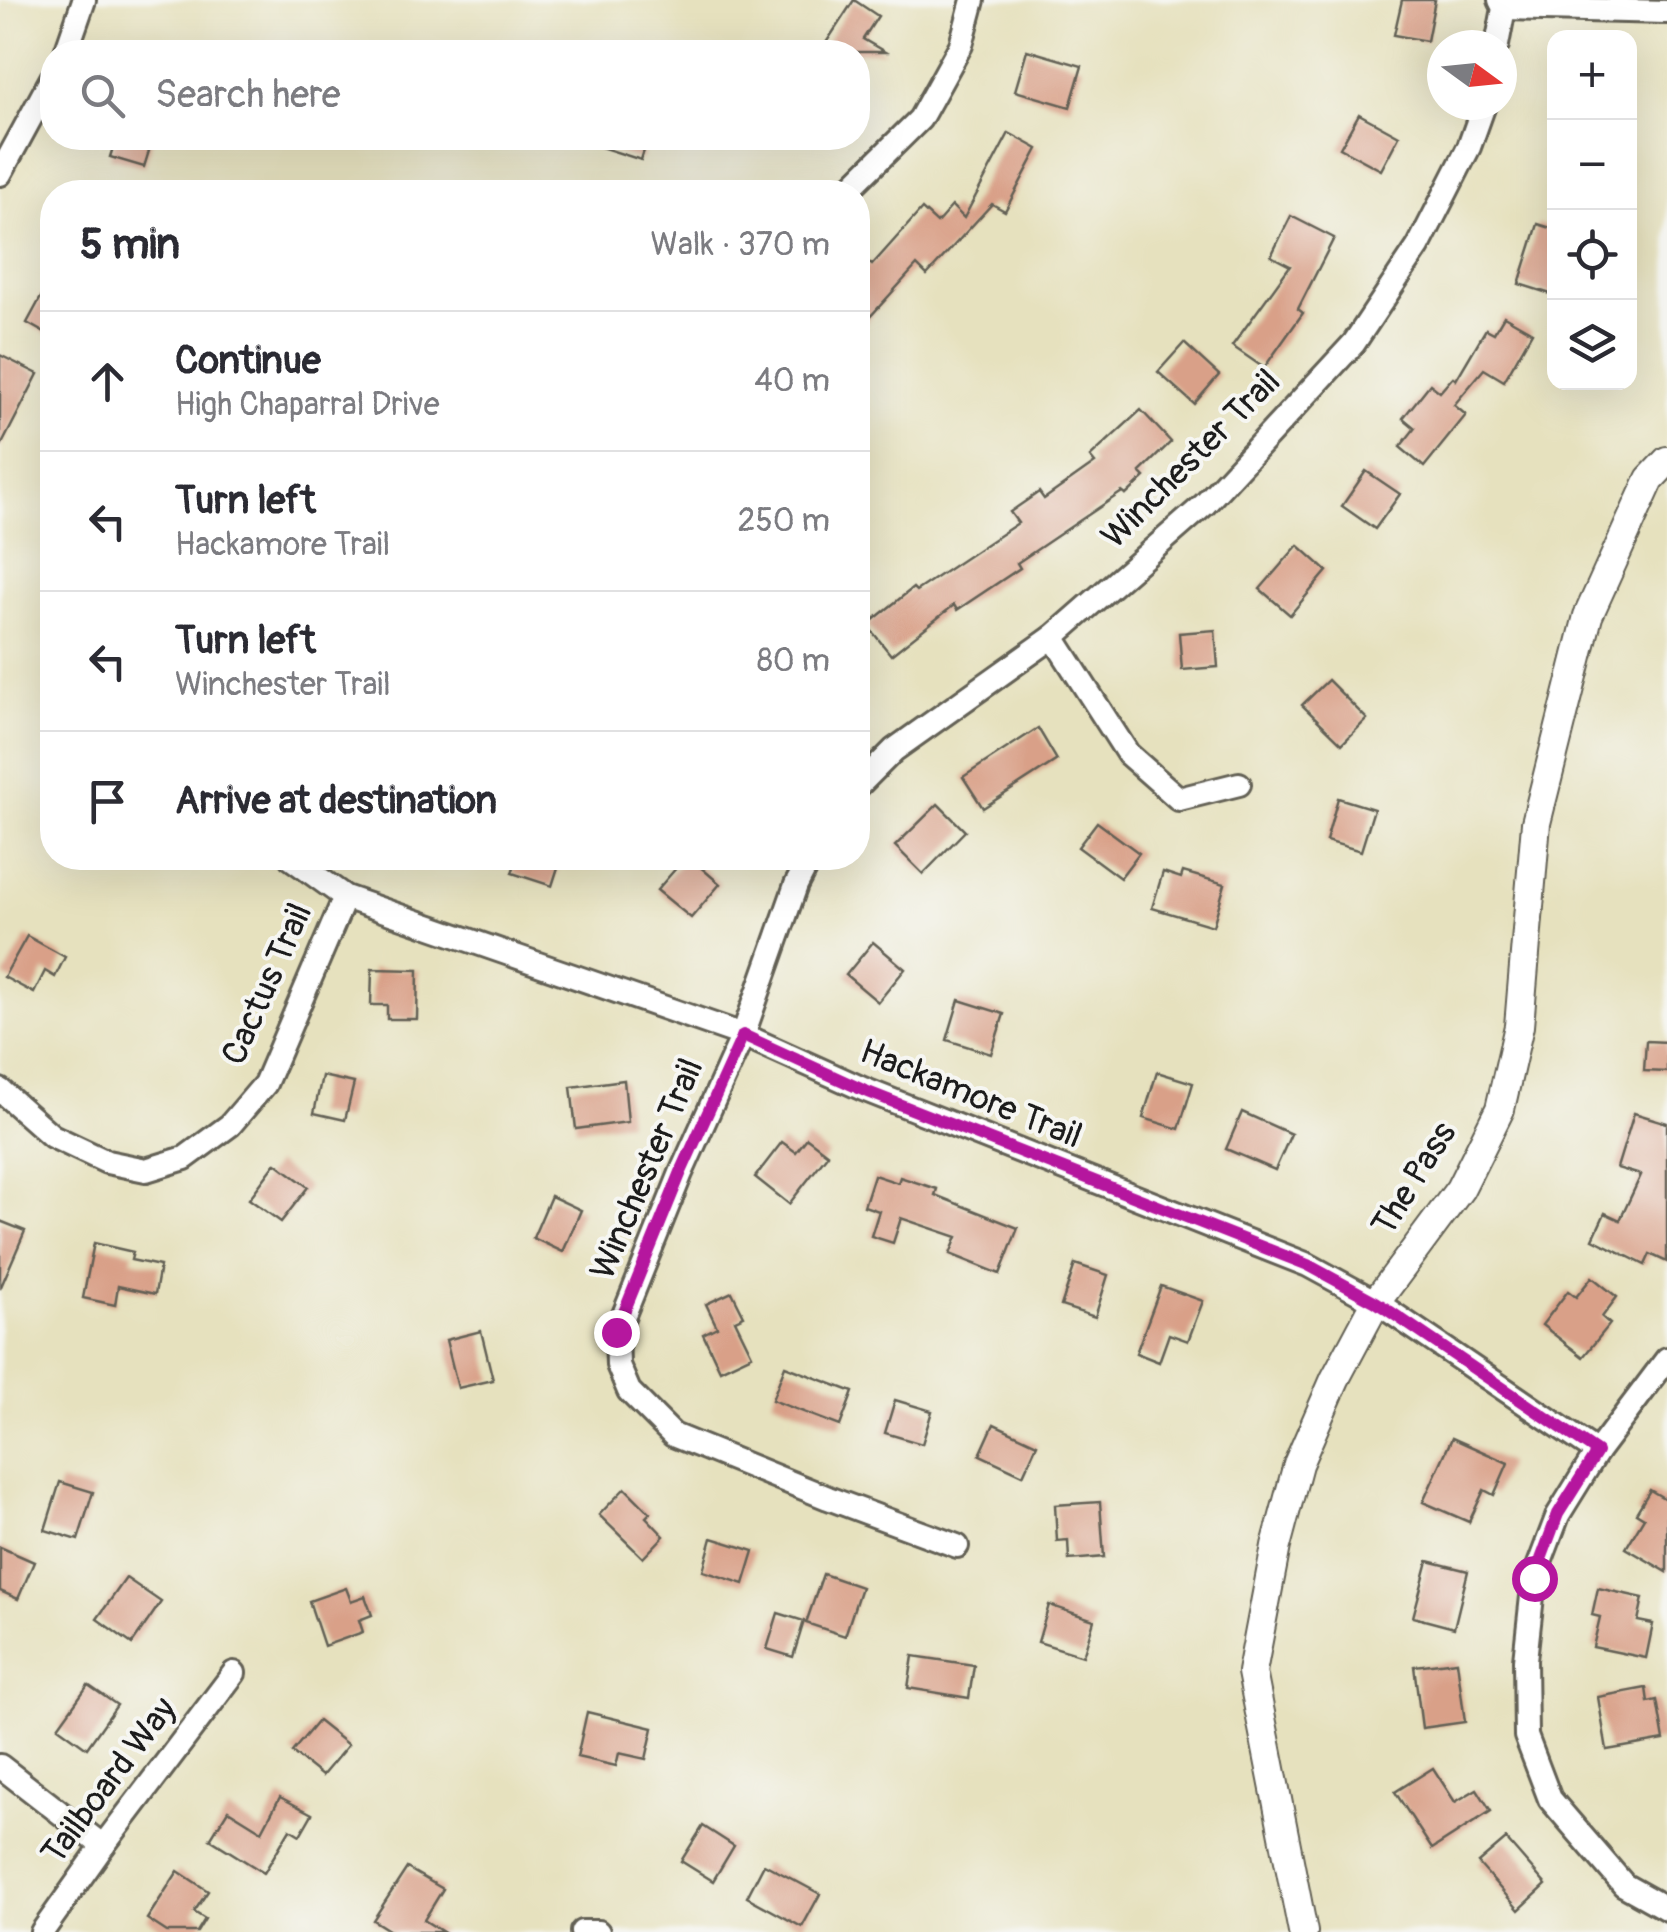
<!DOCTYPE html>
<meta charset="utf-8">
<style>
body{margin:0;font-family:Pangolin,sans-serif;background:#f2f2f3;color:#2b2b33}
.controls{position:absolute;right:30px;top:30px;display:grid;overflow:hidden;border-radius:20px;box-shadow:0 10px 40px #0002}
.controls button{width:90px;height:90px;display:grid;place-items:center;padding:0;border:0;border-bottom:2px solid #e1e1e2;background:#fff;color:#2b2b33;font:50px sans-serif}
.compass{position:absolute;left:1427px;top:30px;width:90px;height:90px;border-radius:50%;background:#fff;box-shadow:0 10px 40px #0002;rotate:105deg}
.stop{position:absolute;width:30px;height:30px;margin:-22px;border:8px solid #b5179e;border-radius:50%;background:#fff}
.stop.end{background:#b5179e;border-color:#fff;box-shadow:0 2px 10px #0008}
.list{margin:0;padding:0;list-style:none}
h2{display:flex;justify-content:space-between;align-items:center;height:130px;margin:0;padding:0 40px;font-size:42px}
h2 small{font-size:32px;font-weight:400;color:#7c7c81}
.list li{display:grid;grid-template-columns:65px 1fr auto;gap:30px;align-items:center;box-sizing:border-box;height:140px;padding:0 40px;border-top:2px solid #e1e1e2}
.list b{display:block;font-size:38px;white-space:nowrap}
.list p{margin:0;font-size:32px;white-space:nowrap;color:#7c7c81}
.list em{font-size:32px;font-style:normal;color:#7c7c81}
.icon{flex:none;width:55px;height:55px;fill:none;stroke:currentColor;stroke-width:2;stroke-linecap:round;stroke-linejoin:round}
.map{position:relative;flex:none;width:1667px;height:1932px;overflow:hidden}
.search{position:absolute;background:#fff;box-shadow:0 10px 40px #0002;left:40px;top:40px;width:830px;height:110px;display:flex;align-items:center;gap:25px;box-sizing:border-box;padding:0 35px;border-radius:40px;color:#7c7c81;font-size:38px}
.panel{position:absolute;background:#fff;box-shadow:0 10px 40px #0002;left:40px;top:180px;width:830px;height:690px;border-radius:40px}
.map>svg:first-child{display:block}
</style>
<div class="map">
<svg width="1667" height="1932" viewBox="0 0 1667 1932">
<rect width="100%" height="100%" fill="#f6f6f2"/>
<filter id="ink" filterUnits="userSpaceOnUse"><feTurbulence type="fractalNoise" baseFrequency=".01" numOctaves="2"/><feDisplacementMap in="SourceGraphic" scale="20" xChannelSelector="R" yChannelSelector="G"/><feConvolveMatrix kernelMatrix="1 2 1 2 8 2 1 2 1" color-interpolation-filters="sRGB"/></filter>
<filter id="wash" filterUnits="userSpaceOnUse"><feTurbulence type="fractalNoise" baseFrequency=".0048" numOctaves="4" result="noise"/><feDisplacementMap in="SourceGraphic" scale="40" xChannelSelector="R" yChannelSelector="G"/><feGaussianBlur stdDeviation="2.25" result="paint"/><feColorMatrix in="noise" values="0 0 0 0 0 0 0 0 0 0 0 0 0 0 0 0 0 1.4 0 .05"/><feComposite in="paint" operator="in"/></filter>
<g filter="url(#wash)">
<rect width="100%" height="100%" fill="#e6e1be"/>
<g id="blocks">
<g fill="#d9a088">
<polygon points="854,0 878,16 863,39 885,52 820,52"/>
<polygon points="1402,0 1435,0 1427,41 1394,35"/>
<polygon points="1027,50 1082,66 1070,107 1015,91"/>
<polygon points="1359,114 1399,136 1381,170 1340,148"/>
<polygon points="1009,133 1038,149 1005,211 992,204 927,275 917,265 858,330 858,276 870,263 872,265 922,209 937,223 952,206 964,218"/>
<polygon points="116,138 153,138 144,167 110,157"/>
<polygon points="586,138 648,138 641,160 585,142"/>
<polygon points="1291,216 1334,238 1298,309 1303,313 1264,368 1232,346 1290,266 1271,256"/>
<polygon points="1538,224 1554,229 1554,295 1519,284"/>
<polygon points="52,277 52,337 27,323"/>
<polygon points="1504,316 1532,332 1504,381 1484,369 1454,405 1466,415 1424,467 1400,447 1415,428 1403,418 1430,384 1440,392 1453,377 1456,380 1486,329 1494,333"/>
<polygon points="1184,343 1219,375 1194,404 1158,372"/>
<polygon points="0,355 38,374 0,448"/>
<polygon points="1141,410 1171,442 1140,472 1145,477 1126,495 1122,492 1017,563 1020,568 957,610 954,605 891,655 867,625 913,588 916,591 1018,523 1010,512 1039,492 1044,499 1095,463 1090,457"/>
<polygon points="1366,471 1400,494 1375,529 1342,506"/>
<polygon points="1298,545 1327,571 1290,615 1260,589"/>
<polygon points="1215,630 1218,667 1182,670 1179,633"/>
<polygon points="1328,680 1367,719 1342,744 1302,705"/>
<polygon points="1038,728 1057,760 983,808 963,777"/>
<polygon points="1338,798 1374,809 1361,851 1326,841"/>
<polygon points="938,804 965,831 923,874 895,846"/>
<polygon points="1097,822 1139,853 1120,878 1078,847"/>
<polygon points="517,858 561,858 552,886 512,873"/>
<polygon points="685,858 690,858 720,884 691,918 657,890"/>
<polygon points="1163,872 1181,878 1183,872 1225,884 1213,926 1152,908"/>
<polygon points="27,936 65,957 55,977 45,971 34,993 4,977"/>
<polygon points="873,942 905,969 878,1002 846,975"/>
<polygon points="372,969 418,970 417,1019 387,1019 387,1005 371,1005"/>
<polygon points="959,1000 1004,1014 991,1054 947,1040"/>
<polygon points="1646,1041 1667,1042 1667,1072 1644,1071"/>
<polygon points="1157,1072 1193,1083 1179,1129 1143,1118"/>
<polygon points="322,1076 354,1083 345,1120 314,1113"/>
<polygon points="624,1080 628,1122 576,1129 571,1087"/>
<polygon points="1242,1112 1291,1134 1275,1170 1226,1149"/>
<polygon points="1634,1113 1667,1123 1667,1262 1650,1254 1645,1265 1593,1239 1605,1213 1620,1220 1641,1175 1617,1168"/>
<polygon points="807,1138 828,1154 789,1204 755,1177 782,1142 796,1152"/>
<polygon points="276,1163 308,1187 281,1222 249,1199"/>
<polygon points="874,1175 898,1183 900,1177 937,1189 935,1195 1018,1228 1000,1274 950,1254 957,1237 901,1218 893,1243 871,1236 879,1211 864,1206"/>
<polygon points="551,1196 581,1210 563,1252 533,1238"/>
<polygon points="0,1221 25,1231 0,1289"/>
<polygon points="94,1243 133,1252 131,1260 160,1266 155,1294 118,1286 115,1305 83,1298"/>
<polygon points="1075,1264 1108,1275 1095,1317 1061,1306"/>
<polygon points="1592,1277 1617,1297 1602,1317 1610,1324 1583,1357 1542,1325 1568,1291 1576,1297"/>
<polygon points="1161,1286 1203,1301 1188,1341 1169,1334 1159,1362 1136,1353"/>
<polygon points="732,1292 744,1316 735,1320 752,1355 720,1370 703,1334 717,1327 706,1304"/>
<polygon points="481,1331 493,1380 458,1388 446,1340"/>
<polygon points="785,1366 853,1392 840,1426 772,1400"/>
<polygon points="895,1400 932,1411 922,1444 885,1433"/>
<polygon points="994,1424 1037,1444 1023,1475 980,1455"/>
<polygon points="1452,1438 1508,1463 1494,1495 1484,1490 1469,1522 1423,1502"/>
<polygon points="60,1482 93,1492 78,1540 45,1530"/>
<polygon points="625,1488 650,1513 646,1517 664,1536 643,1558 599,1515"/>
<polygon points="1650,1490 1667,1500 1667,1572 1626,1548 1644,1518 1636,1513"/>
<polygon points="1100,1502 1104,1557 1069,1560 1068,1540 1057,1541 1055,1505"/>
<polygon points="712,1538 754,1551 744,1584 703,1571"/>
<polygon points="0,1547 34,1562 18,1599 0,1591"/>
<polygon points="1428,1561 1468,1571 1454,1628 1413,1617"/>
<polygon points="823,1574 861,1587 845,1636 806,1623"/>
<polygon points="126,1578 161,1602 132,1644 97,1619"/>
<polygon points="346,1588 351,1601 365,1596 372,1615 359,1620 363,1632 324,1646 309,1601"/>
<polygon points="1598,1588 1643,1598 1638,1621 1653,1624 1646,1658 1593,1647 1600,1617 1592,1615"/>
<polygon points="1049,1605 1094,1620 1083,1656 1038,1642"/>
<polygon points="778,1613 804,1621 793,1657 767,1649"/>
<polygon points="913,1656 974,1665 969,1698 908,1688"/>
<polygon points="1457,1661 1465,1722 1422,1728 1414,1666"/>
<polygon points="88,1685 117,1705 87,1748 58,1727"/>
<polygon points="1646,1688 1648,1702 1657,1700 1664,1740 1607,1750 1598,1697"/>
<polygon points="587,1712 653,1728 646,1759 619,1753 616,1766 577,1757"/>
<polygon points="318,1721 348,1745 322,1776 292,1752"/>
<polygon points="1433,1768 1455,1802 1477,1789 1491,1811 1432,1849 1395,1792"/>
<polygon points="280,1797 312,1814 300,1835 290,1829 264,1873 210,1839 228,1810 262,1831"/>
<polygon points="703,1826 734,1846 713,1881 681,1861"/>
<polygon points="1506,1839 1546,1885 1519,1910 1478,1863"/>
<polygon points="764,1864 820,1894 802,1927 747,1897"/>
<polygon points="407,1868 443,1889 424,1920 443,1932 392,1932 373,1920"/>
<polygon points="178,1871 208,1891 194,1912 205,1919 197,1932 167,1932 147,1919"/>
</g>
</g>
</g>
<g filter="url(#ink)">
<use href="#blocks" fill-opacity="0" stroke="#636155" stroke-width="2.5"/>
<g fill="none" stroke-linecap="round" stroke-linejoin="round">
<defs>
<g id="minor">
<polyline points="1504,8 1667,12"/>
<polyline points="1497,45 1504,8 1500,0"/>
<polyline points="66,52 84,0"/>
<polyline points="0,174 52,78"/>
<polyline points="846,192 920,119 961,45 973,0"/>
<polyline points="1053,637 1128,754 1179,799 1239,784"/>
<polyline points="858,786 894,750 1053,637 1205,504 1354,343 1418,247 1469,147 1484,105"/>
<polyline points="291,858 345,897 743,1035 863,1089 1308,1265 1376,1302 1597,1452"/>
<polyline points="810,858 796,885 743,1035 681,1173 617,1332 618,1365 629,1391 673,1435 828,1498 957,1546"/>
<polyline points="0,1090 52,1136 107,1162 146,1170 185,1158 230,1125 265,1084 345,897"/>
<polyline points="1667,1359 1597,1452 1558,1515 1534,1578 1525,1660 1526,1736 1550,1799 1624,1885 1667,1909"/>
<polyline points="0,1766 103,1846"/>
<polyline points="42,1932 103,1846 234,1673"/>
<polyline points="582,1932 598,1932"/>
</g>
<polyline id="tertiary" points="1303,1932 1252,1672 1276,1546 1298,1464 1335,1379 1376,1302 1460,1189 1500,1109 1519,1026 1536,823 1588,616 1650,479 1667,461"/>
</defs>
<use href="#minor" stroke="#636155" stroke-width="28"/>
<use href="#tertiary" stroke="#636155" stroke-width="32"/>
<use href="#minor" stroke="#fff" stroke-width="22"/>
<use href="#tertiary" stroke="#fff" stroke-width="28"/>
</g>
</g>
<g fill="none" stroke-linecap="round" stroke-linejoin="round" filter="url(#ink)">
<polyline stroke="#b5179e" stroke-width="12" points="616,1332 681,1172 743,1035 863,1090 1308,1265 1376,1302 1597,1452 1558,1514 1534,1578"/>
</g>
<g text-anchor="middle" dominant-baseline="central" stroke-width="8" stroke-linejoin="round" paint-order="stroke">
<g font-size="35" fill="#1c1c1c" stroke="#f6f6f2">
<text transform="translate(1191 459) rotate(-45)">Winchester Trail</text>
<text transform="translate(267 984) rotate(-66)">Cactus Trail</text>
<text transform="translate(971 1094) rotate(22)">Hackamore Trail</text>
<text transform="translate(647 1169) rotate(-67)">Winchester Trail</text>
<text transform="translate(1414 1179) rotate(-58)">The Pass</text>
<text transform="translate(109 1781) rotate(-53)">Tailboard Way</text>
</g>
</g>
</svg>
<div class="controls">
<button>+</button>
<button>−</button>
<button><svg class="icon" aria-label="locate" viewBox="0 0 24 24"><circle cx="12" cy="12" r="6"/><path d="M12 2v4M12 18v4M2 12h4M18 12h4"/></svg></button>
<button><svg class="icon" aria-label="layers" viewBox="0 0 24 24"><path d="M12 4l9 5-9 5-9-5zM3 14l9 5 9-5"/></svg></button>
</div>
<svg class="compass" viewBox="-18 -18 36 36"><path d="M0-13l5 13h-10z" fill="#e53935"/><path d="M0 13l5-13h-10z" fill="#7c7c81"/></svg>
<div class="stop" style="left:1534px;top:1578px"></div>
<div class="stop end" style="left:616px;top:1332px"></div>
<div class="search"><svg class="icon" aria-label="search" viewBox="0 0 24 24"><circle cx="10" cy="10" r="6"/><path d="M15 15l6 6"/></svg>Search here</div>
<section class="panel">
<h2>5 min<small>Walk · 370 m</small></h2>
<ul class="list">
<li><svg class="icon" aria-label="ahead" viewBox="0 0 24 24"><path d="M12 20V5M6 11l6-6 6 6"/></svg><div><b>Continue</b><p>High Chaparral Drive</p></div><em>40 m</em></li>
<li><svg class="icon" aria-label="left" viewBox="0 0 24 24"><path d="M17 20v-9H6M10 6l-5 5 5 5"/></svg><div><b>Turn left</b><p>Hackamore Trail</p></div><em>250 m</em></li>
<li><svg class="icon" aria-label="left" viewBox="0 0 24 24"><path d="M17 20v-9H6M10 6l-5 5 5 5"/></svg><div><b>Turn left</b><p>Winchester Trail</p></div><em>80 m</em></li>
<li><svg class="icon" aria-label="arrive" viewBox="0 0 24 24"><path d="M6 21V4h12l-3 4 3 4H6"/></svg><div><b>Arrive at destination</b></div></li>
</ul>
</section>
</div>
